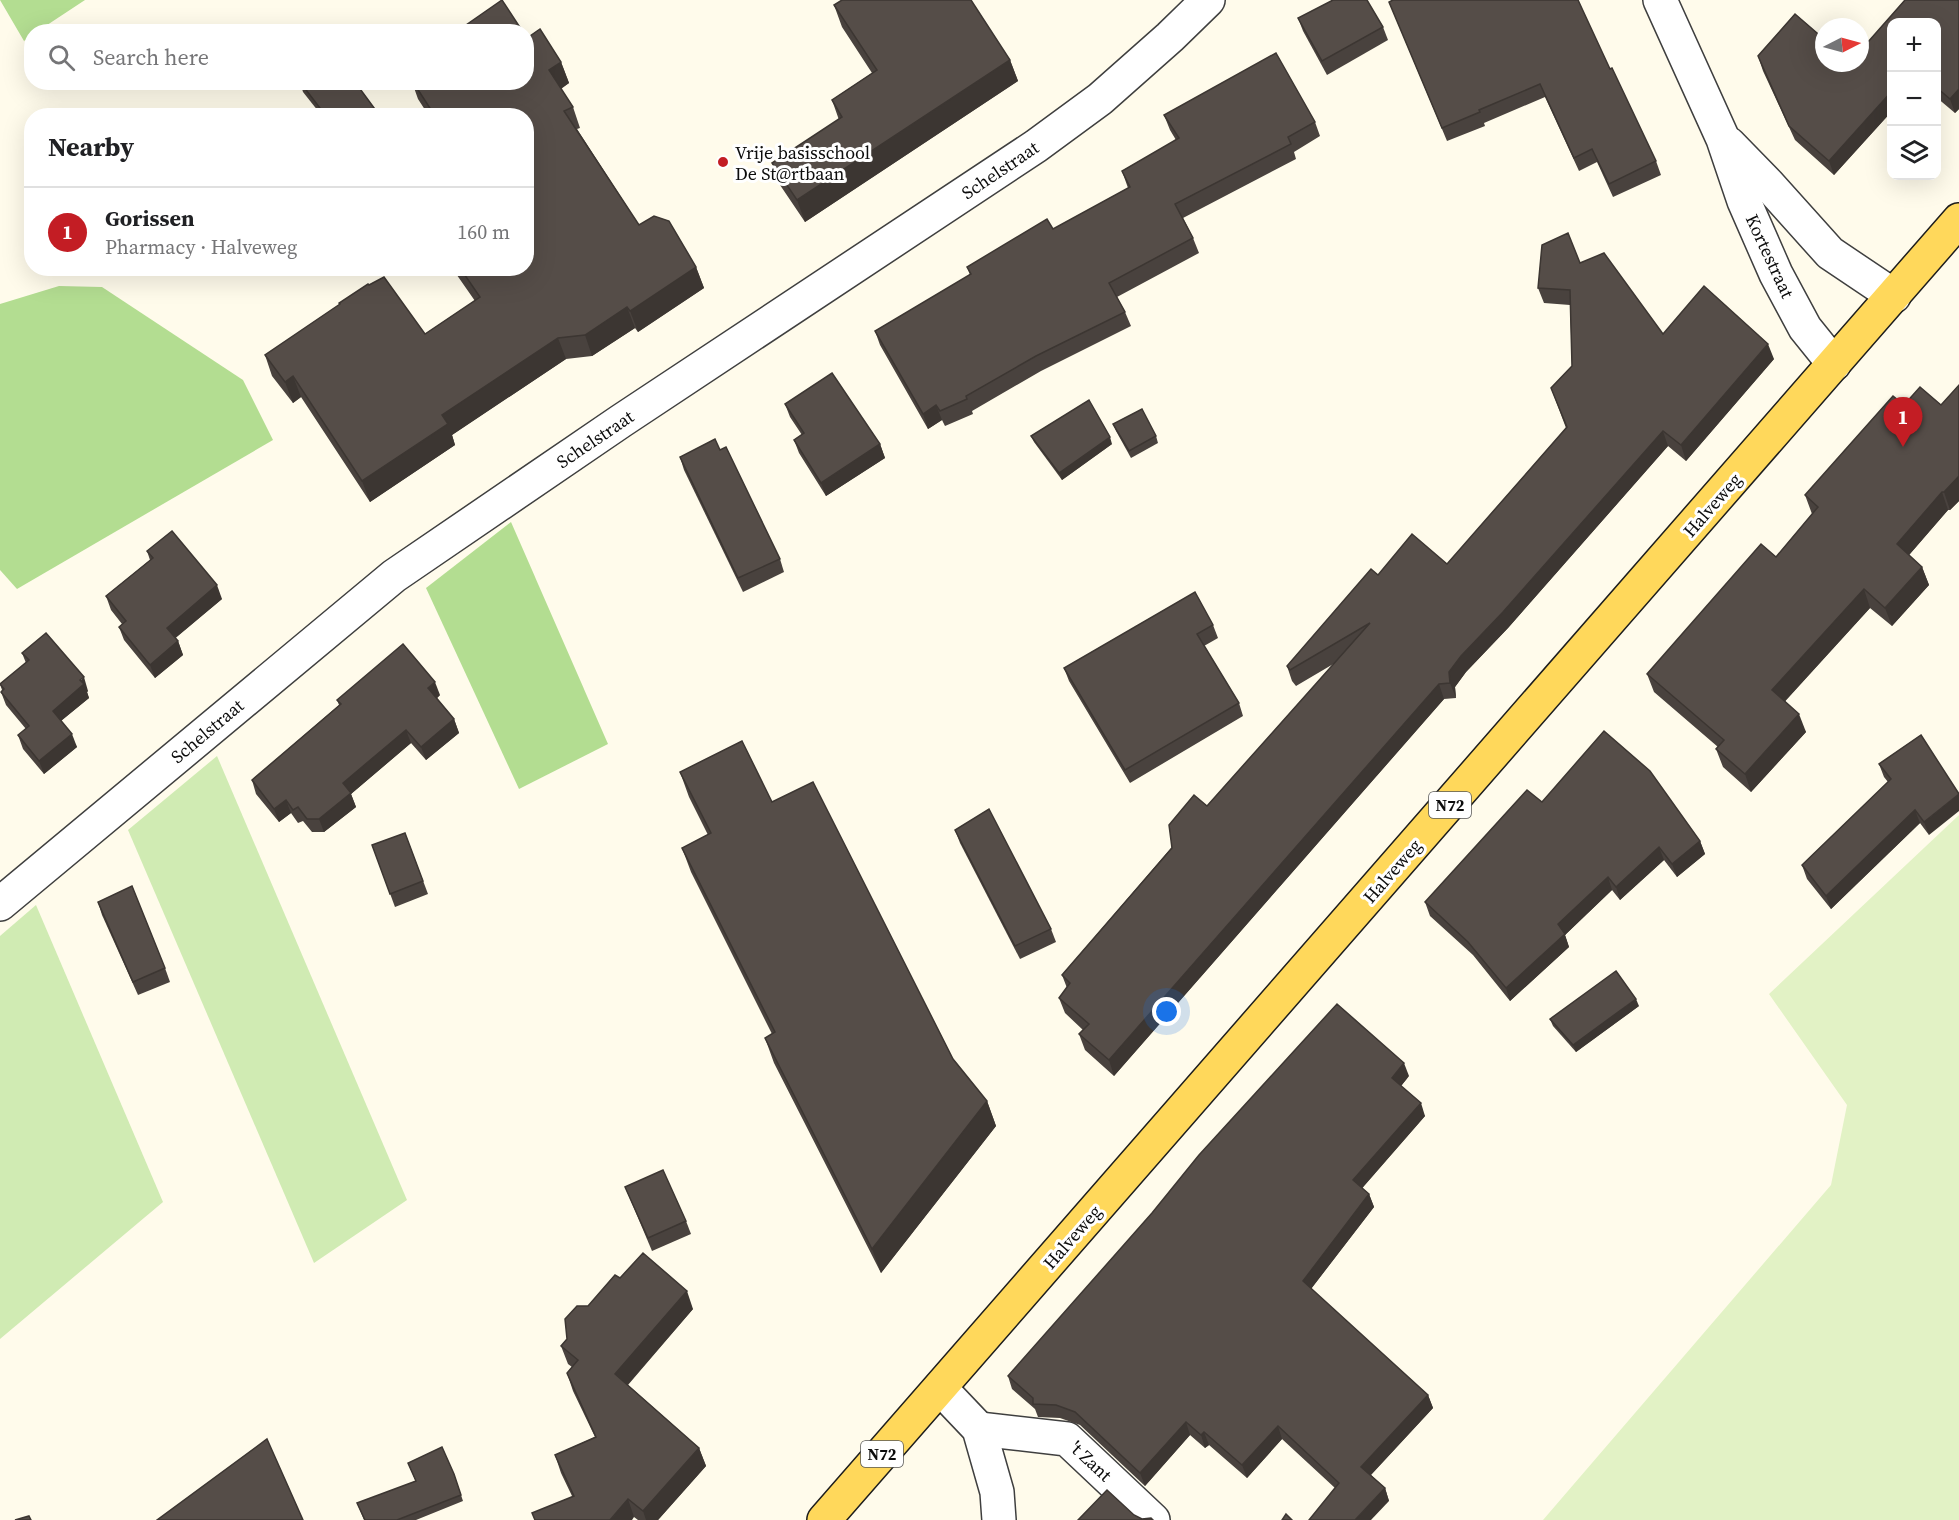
<!DOCTYPE html>
<meta charset="utf-8">
<style>
body{margin:0;font-family:"Source Serif 4",serif;background:#f2f2f2;color:#202124}
.controls{position:absolute;right:18px;top:18px;display:grid;overflow:hidden;border-radius:12px;box-shadow:0 6px 24px #0002}
.controls button{width:54px;height:54px;display:grid;place-items:center;padding:0;border:0;border-bottom:2px solid #e0e0e0;background:#fff;color:#202124;font:30px sans-serif}
.compass{position:absolute;left:1815px;top:18px;width:54px;height:54px;border-radius:50%;background:#fff;box-shadow:0 6px 24px #0002;rotate:84deg}
.you{position:absolute;left:1167px;top:1012px;width:21px;height:21px;margin:-15px;border:4px solid #fff;border-radius:50%;background:#1a73e8;box-shadow:0 0 0 9px #1a73e833}
.badge{display:grid;place-items:center;width:39px;height:39px;border-radius:50%;background:#c31d24;color:#fff;font-size:20px;font-weight:700}
.pin{position:absolute;translate:-50% -50px;filter:drop-shadow(0 2px 3px #0008)}
.pin::after{content:'';position:absolute;top:32px;width:21px;height:18px;background:inherit;clip-path:polygon(0 0,100% 0,50% 100%)}
.list{margin:0;padding:0;list-style:none}
h2{display:flex;justify-content:space-between;align-items:center;height:78px;margin:0;padding:0 24px;font-size:26px}
h2 small{font-size:20px;font-weight:400;color:#757577}
.list li{display:grid;grid-template-columns:39px 1fr auto;gap:18px;align-items:center;box-sizing:border-box;height:90px;padding:0 24px;border-top:2px solid #e0e0e0}
.list b{display:block;font-size:22px;white-space:nowrap}
.list p{margin:0;font-size:20px;white-space:nowrap;color:#757577}
.list em{font-size:20px;font-style:normal;color:#757577}
.icon{flex:none;width:33px;height:33px;fill:none;stroke:currentColor;stroke-width:2;stroke-linecap:round;stroke-linejoin:round}
.map{position:relative;flex:none;width:1959px;height:1520px;overflow:hidden}
.search{position:absolute;background:#fff;box-shadow:0 6px 24px #0002;left:24px;top:24px;width:510px;height:66px;display:flex;align-items:center;gap:15px;box-sizing:border-box;padding:0 21px;border-radius:24px;color:#757577;font-size:22px}
.panel{position:absolute;background:#fff;box-shadow:0 6px 24px #0002;left:24px;top:108px;width:510px;height:168px;border-radius:24px}
.map>svg:first-child{display:block}
</style>
<div class="map">
<svg width="1959" height="1520" viewBox="0 0 1959 1520">
<rect width="100%" height="100%" fill="#fffbeb"/>
<g fill="#d0ebb3">
<polygon points="217,756 407,1200 314,1263 128,830"/>
<polygon points="36,905 163,1202 0,1339 0,936"/>
</g>
<g fill="#b3dd91">
<polygon points="0,0 85,0 38,31 32,32 31,36 24,41"/>
<polygon points="59,286 102,287 243,380 273,440 17,589 0,570 0,304"/>
<polygon points="511,522 608,744 519,789 426,588"/>
</g>
<polygon fill="#e2f2c5" points="1959,815 1959,1520 1543,1520 1831,1185 1847,1105 1769,994"/>
<g fill="none" stroke-linecap="round" stroke-linejoin="round">
<defs>
<g id="minor">
<polyline points="1660,0 1723,139 1744,201 1776,274 1805,328 1834,364"/>
<polyline points="1729,144 1768,184 1830,253 1894,296"/>
<polyline points="0,904 394,576 621,421 1036,146 1100,99 1170,37 1208,0"/>
<polyline points="940,1388 979,1429 997,1492 999,1520"/>
<polyline points="979,1429 1067,1439 1153,1520"/>
</g>
<polyline id="primary" points="824,1520 1959,220"/>
</defs>
<use href="#minor" stroke="#3f3f3f" stroke-width="36"/>
<use href="#primary" stroke="#1d1d1d" stroke-width="36"/>
<use href="#minor" stroke="#fff" stroke-width="33"/>
<use href="#primary" stroke="#ffd85b" stroke-width="33"/>
</g>
<g fill="#49423e">
<polygon points="1905,0 1959,0 1959,109 1955,113 1936,97 1936,22 1892,22 1892,111 1834,175 1795,140 1763,71 1758,56 1795,14 1824,39 1824,63 1860,63 1860,51"/>
<polygon points="1389,2 1610,69 1656,161 1661,175 1613,197 1597,162 1579,171 1545,97 1484,123 1485,126 1447,141"/>
<polygon points="834,5 1010,60 1018,81 805,222 780,185 772,163 839,120 832,100 872,73 842,27"/>
<polygon points="1298,18 1383,27 1388,40 1327,75 1303,31"/>
<polygon points="561,62 569,83 561,89 573,107 580,128 577,129 639,225 696,267 704,288 638,332 635,328 592,356 566,359 452,435 455,445 370,502 301,397 293,403 272,376 265,355 425,334 475,301 452,268 526,268 526,116 429,116 418,99 412,82 526,82"/>
<polygon points="300,82 380,116 322,116 303,92"/>
<polygon points="1164,115 1315,122 1320,136 1294,152 1296,159 1183,218 1193,238 1199,253 1117,297 1125,312 1131,326 1041,371 972,411 973,414 945,426 942,420 928,429 880,345 875,331 970,275 967,267 1053,229 1128,188 1122,171 1176,140 1170,130"/>
<polygon points="1580,263 1663,334 1774,359 1686,461 1668,446 1508,628 1466,672 1455,687 1456,698 1444,699 1114,1076 1085,1050 1079,1034 1083,1030 1065,1013 1059,998 1067,988 1062,975 1207,806 1335,663 1296,686 1292,681 1287,666 1378,575 1447,564 1566,428 1551,388 1572,366 1570,305 1544,303 1538,288"/>
<polygon points="1959,385 1959,501 1950,510 1948,510 1909,555 1922,567 1929,585 1892,626 1870,608 1785,701 1806,732 1751,792 1723,767 1716,749 1718,747 1654,692 1647,674 1776,557 1812,514 1805,495 1904,405 1941,405"/>
<polygon points="785,404 880,444 885,458 826,496 799,453 794,440 802,435 790,417"/>
<polygon points="1113,424 1156,436 1158,443 1131,458 1116,431"/>
<polygon points="1031,436 1112,444 1062,480 1034,442"/>
<polygon points="720,450 780,559 784,572 743,592 684,470 680,457"/>
<polygon points="147,551 222,599 175,638 178,641 183,655 155,678 124,640 119,627 122,624 111,610 106,596 150,560"/>
<polygon points="1213,625 1218,638 1204,646 1239,703 1243,716 1130,783 1069,681 1064,668"/>
<polygon points="22,653 88,691 87,692 89,698 61,721 77,747 44,774 23,749 18,735 26,729 6,705 1,692 2,690 0,684 26,663"/>
<polygon points="440,695 437,698 454,719 459,733 426,760 411,743 351,794 356,807 324,832 312,832 303,821 298,823 291,813 279,822 256,794 252,780 339,705 337,700"/>
<polygon points="1921,735 1929,835 1920,823 1831,909 1807,879 1802,865 1888,782 1884,777 1879,764"/>
<polygon points="680,772 772,802 953,1059 987,1101 996,1126 881,1273 774,1063 765,1038 772,1034 691,872 682,848 708,835 689,797"/>
<polygon points="1542,802 1700,841 1705,854 1677,877 1664,860 1620,900 1612,890 1565,935 1569,947 1510,1001 1473,955 1430,916 1425,902"/>
<polygon points="955,830 1051,929 1056,942 1020,959 960,843"/>
<polygon points="405,833 428,894 395,907 372,845"/>
<polygon points="98,902 165,968 170,982 138,995 102,915"/>
<polygon points="1639,1006 1576,1052 1553,1026 1550,1019"/>
<polygon points="1409,1076 1401,1086 1425,1116 1362,1188 1369,1194 1374,1207 1311,1289 1428,1395 1433,1408 1371,1475 1385,1488 1389,1501 1335,1488 1282,1439 1247,1478 1209,1445 1205,1448 1190,1435 1145,1486 1080,1425 1060,1418 1038,1417 1035,1409 1012,1389 1008,1376"/>
<polygon points="625,1187 686,1221 691,1234 652,1251"/>
<polygon points="620,1278 693,1309 628,1385 699,1448 706,1466 658,1520 638,1520 634,1517 572,1496 561,1473 555,1455 595,1437 573,1391 567,1373 572,1367 568,1364 561,1346 567,1339 588,1306"/>
<polygon points="408,1463 454,1474 463,1501 416,1520 364,1520 357,1503 416,1482"/>
</g>
<g fill="#3c3632">
<polygon points="1010,60 1018,81 805,222 797,200"/>
<polygon points="561,62 569,83 557,91 549,70"/>
<polygon points="1959,89 1959,109 1955,113 1950,99"/>
<polygon points="1892,91 1892,111 1834,175 1829,161"/>
<polygon points="696,267 704,288 638,332 630,311"/>
<polygon points="627,307 635,328 592,356 585,335"/>
<polygon points="558,338 566,359 452,435 455,445 370,502 362,481 442,415"/>
<polygon points="1768,344 1774,359 1686,461 1681,445"/>
<polygon points="293,376 301,397 293,403 285,382"/>
<polygon points="936,405 942,420 928,429 923,414"/>
<polygon points="1663,431 1668,446 1508,628 1466,672 1455,687 1456,698 1450,683 1449,672 1461,656"/>
<polygon points="1110,437 1112,444 1062,480 1059,473"/>
<polygon points="880,444 885,458 826,496 821,483"/>
<polygon points="1959,476 1959,501 1950,510 1944,492"/>
<polygon points="1942,492 1948,510 1903,562 1897,544"/>
<polygon points="1922,567 1929,585 1892,626 1885,608"/>
<polygon points="217,585 222,599 172,641 167,628"/>
<polygon points="1864,589 1870,608 1779,708 1772,690"/>
<polygon points="178,641 183,655 155,678 150,665"/>
<polygon points="84,677 88,691 87,692 89,698 57,724 53,711"/>
<polygon points="435,682 440,695 433,702 428,688"/>
<polygon points="1439,684 1444,699 1114,1076 1109,1060"/>
<polygon points="1799,714 1806,732 1751,792 1745,774"/>
<polygon points="454,719 459,733 426,760 421,747"/>
<polygon points="406,730 411,743 351,794 356,807 324,832 319,819 343,783"/>
<polygon points="72,734 77,747 44,774 39,761"/>
<polygon points="1959,794 1959,811 1929,835 1924,822"/>
<polygon points="286,800 291,813 279,822 274,809"/>
<polygon points="1915,810 1920,823 1831,909 1826,896"/>
<polygon points="1700,841 1705,854 1677,877 1672,864"/>
<polygon points="1659,847 1664,860 1620,900 1616,887"/>
<polygon points="1608,877 1612,890 1565,935 1569,947 1510,1001 1506,988 1558,924"/>
<polygon points="1636,999 1639,1006 1576,1052 1573,1045"/>
<polygon points="1404,1063 1409,1076 1397,1091 1392,1078"/>
<polygon points="987,1101 996,1126 881,1273 872,1249"/>
<polygon points="1421,1103 1425,1116 1358,1193 1353,1180"/>
<polygon points="1369,1194 1374,1207 1307,1294 1303,1281"/>
<polygon points="687,1291 693,1309 622,1391 615,1374"/>
<polygon points="1428,1395 1433,1408 1366,1480 1361,1467"/>
<polygon points="1186,1422 1190,1435 1145,1486 1140,1473"/>
<polygon points="1278,1426 1282,1439 1247,1478 1242,1465"/>
<polygon points="1204,1432 1209,1445 1205,1448 1201,1435"/>
<polygon points="699,1448 706,1466 658,1520 646,1520 643,1511"/>
<polygon points="1385,1488 1389,1501 1371,1520 1355,1520"/>
<polygon points="628,1499 634,1517 632,1520 610,1520"/>
</g>
<g fill="#554d48" stroke="#3c3632" stroke-width="1.5">
<polygon points="502,0 523,32 456,32"/>
<polygon points="842,0 971,0 1010,60 797,200 772,163 842,117 832,100 877,70 834,5"/>
<polygon points="1333,0 1367,0 1383,27 1322,61 1298,18"/>
<polygon points="1393,0 1578,0 1610,69 1612,68 1656,161 1609,184 1592,149 1574,158 1540,84 1479,110 1480,112 1442,128 1389,2"/>
<polygon points="1905,0 1959,0 1959,89 1950,99 1936,87 1936,22 1892,22 1892,91 1829,161 1789,126 1758,56 1795,14 1824,39 1824,63 1860,63 1860,51"/>
<polygon points="540,29 561,62 549,70 573,107 564,111 639,225 654,216 669,221 696,267 630,311 627,307 585,335 558,338 442,415 448,424 362,481 293,376 285,382 265,355 340,304 339,303 368,284 369,285 384,277 425,334 480,297 460,268 526,268 526,116 435,116 413,82 526,82 526,37 527,38"/>
<polygon points="1276,53 1315,122 1288,137 1291,144 1175,204 1193,238 1109,283 1125,312 1036,356 966,396 967,399 940,411 936,405 923,414 875,331 971,274 967,267 1047,219 1053,229 1130,187 1122,171 1179,138 1164,115"/>
<polygon points="300,82 355,82 380,116 326,116"/>
<polygon points="1568,233 1580,263 1604,253 1663,334 1704,286 1768,344 1681,445 1663,431 1503,612 1461,656 1449,672 1450,683 1439,684 1109,1060 1079,1034 1089,1024 1059,998 1070,983 1062,975 1172,848 1169,825 1194,795 1207,806 1370,623 1290,670 1287,666 1371,569 1378,575 1412,534 1447,564 1567,427 1551,388 1572,366 1570,290 1538,288 1542,245"/>
<polygon points="832,373 880,444 821,483 794,440 804,433 785,404"/>
<polygon points="1959,385 1959,476 1944,492 1942,492 1897,544 1922,567 1885,608 1864,589 1772,690 1799,714 1745,774 1716,749 1724,740 1647,674 1761,544 1776,557 1818,507 1805,495 1893,396 1904,405 1920,387 1941,405"/>
<polygon points="1089,400 1110,437 1059,473 1031,436"/>
<polygon points="1142,409 1156,436 1129,451 1113,424"/>
<polygon points="715,439 720,450 726,447 780,559 738,578 680,457"/>
<polygon points="172,531 217,585 167,628 178,641 150,665 119,627 126,621 106,596 153,558 147,551"/>
<polygon points="1195,592 1213,625 1197,634 1239,703 1125,770 1064,668"/>
<polygon points="46,633 84,677 80,680 84,684 53,711 72,734 39,761 18,735 29,726 1,692 4,689 0,684 29,660 22,653"/>
<polygon points="403,644 435,682 428,688 454,719 421,747 406,730 343,783 351,793 319,819 307,819 298,807 293,810 286,800 274,809 252,780 341,704 337,700"/>
<polygon points="1604,731 1650,771 1700,841 1672,864 1659,847 1616,887 1608,877 1558,924 1565,934 1506,988 1468,942 1425,902 1527,790 1542,802"/>
<polygon points="1921,735 1959,794 1924,822 1915,810 1826,896 1802,865 1891,779 1879,764"/>
<polygon points="742,741 772,802 813,782 953,1059 987,1101 872,1249 765,1038 775,1032 682,848 711,833 680,772"/>
<polygon points="989,809 1051,929 1015,946 955,830"/>
<polygon points="405,833 423,881 390,894 372,845"/>
<polygon points="132,886 165,968 133,982 98,902"/>
<polygon points="1616,971 1636,999 1573,1045 1550,1019"/>
<polygon points="1337,1004 1404,1063 1392,1078 1421,1103 1353,1180 1369,1194 1303,1281 1428,1395 1361,1467 1385,1488 1355,1520 1309,1520 1339,1483 1278,1426 1242,1465 1204,1432 1201,1435 1186,1422 1140,1473 1075,1412 1056,1405 1033,1404 1033,1398 1008,1376 1152,1213 1199,1155"/>
<polygon points="663,1170 686,1221 648,1238 625,1187"/>
<polygon points="643,1253 687,1291 615,1374 699,1448 643,1511 628,1499 610,1520 535,1520 532,1513 574,1496 555,1455 596,1437 567,1373 578,1360 561,1346 567,1339 565,1319 577,1306 588,1306 615,1275 620,1278"/>
<polygon points="267,1439 303,1520 157,1520"/>
<polygon points="442,1447 454,1474 461,1495 397,1520 365,1520 357,1503 416,1481 408,1463"/>
<polygon points="1107,1490 1134,1515 1142,1519 1151,1518 1153,1520 1078,1520"/>
<polygon points="1286,1514 1292,1520 1282,1520"/>
<polygon points="29,1516 31,1520 15,1520"/>
</g>
<circle fill="#c31d24" stroke="#fff" stroke-width="2" cx="723" cy="162" r="6"/>
<g text-anchor="middle" dominant-baseline="central" stroke-width="6" stroke-linejoin="round" paint-order="stroke">
<g fill="#fff" stroke="#555" stroke-width="1.5">
<rect x="1429" y="792" width="42" height="26" rx="4.5"/>
<rect x="861" y="1441" width="42" height="26" rx="4.5"/>
</g>
<g font-size="16" font-weight="bold" fill="#0c0c0c">
<text x="1450" y="805">N72</text>
<text x="882" y="1454">N72</text>
</g>
<g font-size="18" fill="#0c0c0c" stroke="#fff" text-anchor="start">
<text x="735" y="152">Vrije basisschool<tspan x="735" dy="21">De St@rtbaan</tspan></text>
</g>
<g font-size="18" fill="#0c0c0c" stroke="#fff">
<text transform="translate(1000 170) rotate(-34)">Schelstraat</text>
<text transform="translate(1770 256) rotate(65)">Kortestraat</text>
<text transform="translate(595 439) rotate(-34)">Schelstraat</text>
<text transform="translate(1712 505) rotate(-49)">Halveweg</text>
<text transform="translate(207 731) rotate(-40)">Schelstraat</text>
<text transform="translate(1392 871) rotate(-49)">Halveweg</text>
<text transform="translate(1072 1237) rotate(-49)">Halveweg</text>
<text transform="translate(1091 1461) rotate(43)">'t Zant</text>
</g>
</g>
</svg>
<div class="controls">
<button>+</button>
<button>−</button>
<button><svg class="icon" aria-label="layers" viewBox="0 0 24 24"><path d="M12 4l9 5-9 5-9-5zM3 14l9 5 9-5"/></svg></button>
</div>
<svg class="compass" viewBox="-18 -18 36 36"><path d="M0-13l5 13h-10z" fill="#e53935"/><path d="M0 13l5-13h-10z" fill="#757577"/></svg>
<div class="you"></div>
<div class="pin badge" style="left:1903px;top:447px">1</div>
<div class="search"><svg class="icon" aria-label="search" viewBox="0 0 24 24"><circle cx="10" cy="10" r="6"/><path d="M15 15l6 6"/></svg>Search here</div>
<section class="panel">
<h2>Nearby<small></small></h2>
<ul class="list">
<li><span class="badge">1</span><div><b>Gorissen</b><p>Pharmacy · Halveweg</p></div><em>160 m</em></li>
</ul>
</section>
</div>
